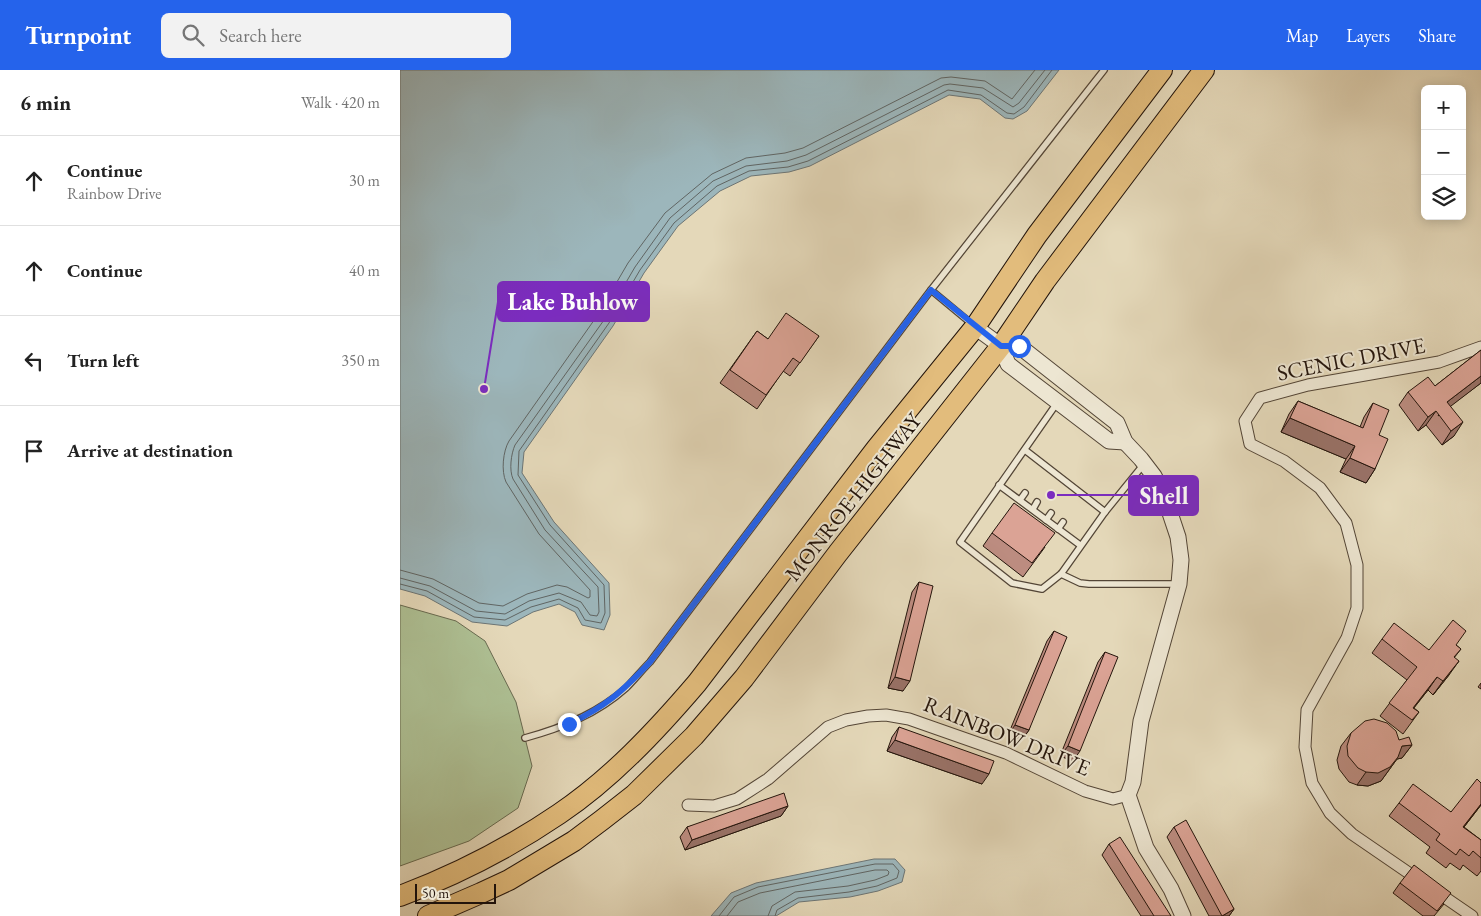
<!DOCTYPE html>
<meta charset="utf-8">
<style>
body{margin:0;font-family:"EB Garamond",serif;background:#f2f2f2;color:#222}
.controls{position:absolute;right:15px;top:15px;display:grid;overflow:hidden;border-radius:8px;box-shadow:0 2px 12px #0003}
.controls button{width:45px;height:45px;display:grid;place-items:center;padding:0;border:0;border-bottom:1px solid #e0e0e0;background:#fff;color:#222;font:25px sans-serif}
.scale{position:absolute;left:15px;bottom:12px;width:81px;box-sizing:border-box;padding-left:5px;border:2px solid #23140b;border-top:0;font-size:14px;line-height:18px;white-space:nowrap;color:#23140b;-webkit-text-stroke:4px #ede6d2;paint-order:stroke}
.stop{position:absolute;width:15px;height:15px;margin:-11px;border:4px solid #2563eb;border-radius:50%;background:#fff}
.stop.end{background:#2563eb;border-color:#fff;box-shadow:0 1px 5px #0008}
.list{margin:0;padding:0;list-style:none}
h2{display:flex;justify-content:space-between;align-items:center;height:65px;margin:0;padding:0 20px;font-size:21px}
h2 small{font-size:16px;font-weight:400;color:#767676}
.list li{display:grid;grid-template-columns:32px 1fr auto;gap:15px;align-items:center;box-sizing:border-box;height:90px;padding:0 20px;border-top:1px solid #e0e0e0}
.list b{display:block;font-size:19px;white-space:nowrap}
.list p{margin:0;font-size:16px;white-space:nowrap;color:#767676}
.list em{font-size:16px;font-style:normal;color:#767676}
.icon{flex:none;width:28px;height:28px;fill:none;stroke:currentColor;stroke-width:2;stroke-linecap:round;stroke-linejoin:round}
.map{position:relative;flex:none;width:1081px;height:846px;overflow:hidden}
header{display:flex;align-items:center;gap:30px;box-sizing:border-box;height:70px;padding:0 25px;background:#2563eb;color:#fff}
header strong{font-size:24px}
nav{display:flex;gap:28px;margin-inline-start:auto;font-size:18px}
.search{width:350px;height:45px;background:#f2f2f2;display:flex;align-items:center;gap:12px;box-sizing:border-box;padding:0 18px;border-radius:8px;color:#767676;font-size:19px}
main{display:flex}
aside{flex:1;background:#fff}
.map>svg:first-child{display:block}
</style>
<header>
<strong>Turnpoint</strong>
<div class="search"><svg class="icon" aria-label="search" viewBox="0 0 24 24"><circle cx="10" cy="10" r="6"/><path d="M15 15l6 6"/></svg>Search here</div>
<nav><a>Map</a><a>Layers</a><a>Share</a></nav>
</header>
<main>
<aside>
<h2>6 min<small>Walk · 420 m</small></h2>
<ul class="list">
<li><svg class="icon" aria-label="ahead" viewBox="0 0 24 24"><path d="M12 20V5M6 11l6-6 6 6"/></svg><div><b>Continue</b><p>Rainbow Drive</p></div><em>30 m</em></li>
<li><svg class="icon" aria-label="ahead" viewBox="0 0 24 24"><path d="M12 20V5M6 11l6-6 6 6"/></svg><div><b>Continue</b></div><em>40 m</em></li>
<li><svg class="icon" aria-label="left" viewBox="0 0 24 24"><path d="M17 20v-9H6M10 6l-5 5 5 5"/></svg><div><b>Turn left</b></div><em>350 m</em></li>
<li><svg class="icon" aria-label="arrive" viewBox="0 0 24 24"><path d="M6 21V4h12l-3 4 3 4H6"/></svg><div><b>Arrive at destination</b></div></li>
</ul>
</aside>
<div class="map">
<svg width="1081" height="846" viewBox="0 0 1081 846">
<rect width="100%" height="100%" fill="#e4d8b9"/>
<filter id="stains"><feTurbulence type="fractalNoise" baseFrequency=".004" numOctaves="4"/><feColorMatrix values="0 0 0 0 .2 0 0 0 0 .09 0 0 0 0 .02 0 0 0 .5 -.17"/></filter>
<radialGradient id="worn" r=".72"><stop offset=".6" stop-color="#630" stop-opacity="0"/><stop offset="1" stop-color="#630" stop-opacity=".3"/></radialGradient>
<polygon fill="#aec094" stroke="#686a50" points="0,535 56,551 85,571 116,632 132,696 118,738 69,771 0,796"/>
<g fill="#9cb6bb" stroke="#6c7575">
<polygon points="0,0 659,0 627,41 613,49 605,48 580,29 549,25 410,96 389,102 351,106 320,121 278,156 244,203 213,256 124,382 122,403 154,452 209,513 210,545 204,560 182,555 175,542 159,534 133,542 107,556 72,552 25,526 0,519"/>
<polygon points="474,789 495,789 505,800 502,812 478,821 450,827 399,832 376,846 311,846 331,823 356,813"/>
</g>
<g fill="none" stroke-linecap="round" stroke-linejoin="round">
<g stroke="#606563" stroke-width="1">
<path d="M 0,500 L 33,509 L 79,533 L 103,536 L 127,524 L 157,515 L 167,517 L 188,528 L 190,527 L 190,520 L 139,464 L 106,412 C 101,401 103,381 109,371 L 197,246 L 228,193 L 265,143 L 312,104 L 346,88 L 385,83 L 403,78 L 541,8 L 551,7 L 585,11 L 612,29 L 635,0"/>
<path d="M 0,508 L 30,516 L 76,541 L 105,544 L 129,531 L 159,523 L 181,532 L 190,545 L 197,546 L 199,542 L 198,517 L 145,460 L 113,409 C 109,400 111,384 115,375 L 204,250 L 235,197 L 270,148 L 313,111 L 346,96 L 387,91 L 406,85 L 544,15 L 550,14 L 583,18 L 613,37 L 619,33 L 645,0"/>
<polyline points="0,514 27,521 74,547 105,550 131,537 159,529 178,538 185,550 201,553 205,543 204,515 150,455 118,405 119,381 209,253 240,200 274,153 317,116 349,101 388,97 408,91 548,20 581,25 607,43 614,44 624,37 652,0"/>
<polyline points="319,846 334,827 358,817 475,794 493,794 499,801 497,808 477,816 449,822 398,828 377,840 375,846"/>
<polyline points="327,846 338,832 360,823 475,800 487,800 489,802 488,805 475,810 448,816 395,822 372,836 368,846"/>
</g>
<defs>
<g id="service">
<polyline points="531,220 704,0"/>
<polyline points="657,333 560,472 612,513 642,519 661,504 705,442 744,394"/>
<polyline points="625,380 705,442"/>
<polyline points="599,415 680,475"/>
<polyline points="620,430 625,423"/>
<polyline points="633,439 637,432"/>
<polyline points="646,450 651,443"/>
<polyline points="658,459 663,452"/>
<polyline points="661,504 680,513 689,514 777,514"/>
<path d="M 125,668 C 162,658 197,644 226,618 C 234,610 242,600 250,592 L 531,220 L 572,254"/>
</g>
<g id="minor">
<polyline points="288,735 314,736 337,729 368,709 428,657 446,650 468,646 486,645 509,649 606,683 685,721 713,729 728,725"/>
<polyline points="1019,810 952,764 930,743 912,713 905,677 907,640 947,568 957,538 957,495 946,453 920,418 884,391 850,374 845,351 860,328 908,315 1039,292 1081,277"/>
<polyline points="1034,820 1072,846"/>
</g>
<g id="tertiary">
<polyline points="575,257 601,276 608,294 709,371 725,372"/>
<polyline points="601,276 619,276 717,353 725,372 741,389 754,406 764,425 778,467 781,490 779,514 741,651 733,712 728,725 746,778 771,819 783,846"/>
</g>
<g id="trunk">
<path d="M 0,826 C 56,805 109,778 159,744 C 211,709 256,661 297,613 L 476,379 L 575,257 L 637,165 L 762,0"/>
<polyline points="28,846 81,823 109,810 174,771 202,750 234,725 294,666 344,608 438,483 601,276 645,211 804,0"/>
</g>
</defs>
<use href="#service" stroke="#534536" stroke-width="8"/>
<use href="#minor" stroke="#534536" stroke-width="13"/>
<use href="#tertiary" stroke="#534536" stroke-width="17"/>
<use href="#trunk" stroke="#23140b" stroke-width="22"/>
<use href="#service" stroke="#ede6d2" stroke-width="5.5"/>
<use href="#minor" stroke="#ede6d2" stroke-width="11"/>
<use href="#tertiary" stroke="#ede6d2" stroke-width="15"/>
<use href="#trunk" stroke="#e2bc7c" stroke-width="20"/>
</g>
<g fill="#bc8c80" stroke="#23140b">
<polygon points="357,261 368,269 419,266 390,306 383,301 357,339 320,313"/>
<polygon points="1081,280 1081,313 1050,336 1054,366 1042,375 1026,355 1018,361 999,335 1008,322 1035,316"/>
<polygon points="898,331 960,357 964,347 973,333 979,365 975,399 966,413 940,402 946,389 881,362 889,344"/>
<polygon points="592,463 645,477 623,507 583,476"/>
<polygon points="519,512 503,621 488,618 512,522"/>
<polygon points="654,561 629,660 622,670 608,665 647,571"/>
<polygon points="982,569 1029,580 1056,575 1061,579 1054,588 1049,605 1033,625 1028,620 1014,638 1019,642 1003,664 980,646 1007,610 972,583"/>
<polygon points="705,582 673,691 660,686 698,592"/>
<polygon points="1081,613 1081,619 1078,617"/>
<polygon points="499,657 582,714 487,681 492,667"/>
<polygon points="951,663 999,670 1012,675 1002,688 997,689 981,711 968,716 957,715 949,712 939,699 937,690 941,676"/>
<polygon points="1081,713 1081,735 1064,757 1081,770 1081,801 1077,806 1063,795 1060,800 1050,793 1046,798 1026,783 1030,777 989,746 999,733 1051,742"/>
<polygon points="388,736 381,746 285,780 280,767 287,757"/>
<polygon points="774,757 834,839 829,846 809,846 767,767"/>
<polygon points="709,774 771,846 741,846 702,785"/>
<polygon points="1000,813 1044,834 1034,846 1023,846 993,823"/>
</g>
<g fill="#997268" stroke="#23140b">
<polygon points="1081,306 1081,313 1038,346 1047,332"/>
<polygon points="1036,341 1026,355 1018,361 1028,347"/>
<polygon points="890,348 955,376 946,389 881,362"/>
<polygon points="1063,352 1054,366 1042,375 1051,361"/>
<polygon points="950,388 975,399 966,413 940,402"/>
<polygon points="1059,591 1049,605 1033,625 1043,611"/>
<polygon points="495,607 510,611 503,621 488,618"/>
<polygon points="1037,607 1028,620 1007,646 1013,638"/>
<polygon points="615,655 629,660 622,670 608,665"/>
<polygon points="495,670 589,704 582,714 487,681"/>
<polygon points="1012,675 1002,688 997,689 981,711 968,716 957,715 966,702 1002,676"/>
<polygon points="668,676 680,681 673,691 660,686"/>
<polygon points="1081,734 1081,735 1054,770 1063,757"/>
<polygon points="388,736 381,746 285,780 292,770"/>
<polygon points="834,839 829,846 822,846"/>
</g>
<g fill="#dba395" stroke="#23140b">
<polygon points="386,243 419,266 400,293 393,288 366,325 330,300 357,261 368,269"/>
<polygon points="1081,280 1081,306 1047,332 1063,352 1051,361 1036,341 1028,347 1008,322 1028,307 1035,316"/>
<polygon points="898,331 963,358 973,333 989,340 979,365 988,369 975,399 950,388 955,376 890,348"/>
<polygon points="614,433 655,463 632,493 592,463"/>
<polygon points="519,512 533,516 510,611 495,607"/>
<polygon points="1053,550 1066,561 1056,575 1061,579 1054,587 1059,591 1043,611 1037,607 1013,638 1019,642 1012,650 989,633 1017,597 982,569 994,553 1029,580"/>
<polygon points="654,561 667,567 629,660 615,655"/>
<polygon points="705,582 718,587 680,681 668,676"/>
<polygon points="974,649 987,653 996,661 999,670 1009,667 1012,675 1002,676 998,687 990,697 978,703 966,702 958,698 948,686 947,676 951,663 965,651"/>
<polygon points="499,657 594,691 589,704 495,670"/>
<polygon points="1077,709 1081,713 1081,734 1063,757 1081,770 1081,788 1073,781 1069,786 1060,779 1056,785 1036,770 1040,764 999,733 1013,714 1051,742"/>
<polygon points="384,723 388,736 292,770 287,757"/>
<polygon points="786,750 834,839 822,846 774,757"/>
<polygon points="720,767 771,846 754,846 709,774"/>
<polygon points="1014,795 1051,823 1037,841 1000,813"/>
</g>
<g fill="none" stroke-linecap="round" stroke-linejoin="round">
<path stroke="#2563eb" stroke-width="6" d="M 169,654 C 206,636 222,622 250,592 L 531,220 L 601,276 L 619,276"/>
</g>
<g text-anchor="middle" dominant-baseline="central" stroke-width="4" stroke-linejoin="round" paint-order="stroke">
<g font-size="22" fill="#23140b" stroke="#ede6d2">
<text transform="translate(951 289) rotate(-11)">SCENIC DRIVE</text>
<text transform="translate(453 427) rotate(-52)">MONROE HIGHWAY</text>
<text transform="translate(607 666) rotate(22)">RAINBOW DRIVE</text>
</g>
</g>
<path fill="none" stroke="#7b2cbf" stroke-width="2" d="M84 319L98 232M651 425L729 425"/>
<g fill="#7b2cbf" stroke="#ede6d2" stroke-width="2">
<circle cx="84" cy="319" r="5"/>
<circle cx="651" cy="425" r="5"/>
</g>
<g fill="#7b2cbf" stroke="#7b2cbf" stroke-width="2">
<rect x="98" y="212" width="151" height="39" rx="5"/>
<rect x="729" y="406" width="69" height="39" rx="5"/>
</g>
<g font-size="24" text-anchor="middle" font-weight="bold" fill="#fff">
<text x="173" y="240">Lake Buhlow</text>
<text x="764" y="434">Shell</text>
</g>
<rect width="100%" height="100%" filter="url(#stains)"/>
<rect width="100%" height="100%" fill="url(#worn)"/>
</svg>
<div class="controls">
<button>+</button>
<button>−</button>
<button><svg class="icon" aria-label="layers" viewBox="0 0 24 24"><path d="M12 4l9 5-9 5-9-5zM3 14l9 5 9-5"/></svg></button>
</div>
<div class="scale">50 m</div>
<div class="stop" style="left:619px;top:276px"></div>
<div class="stop end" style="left:169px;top:654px"></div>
</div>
</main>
